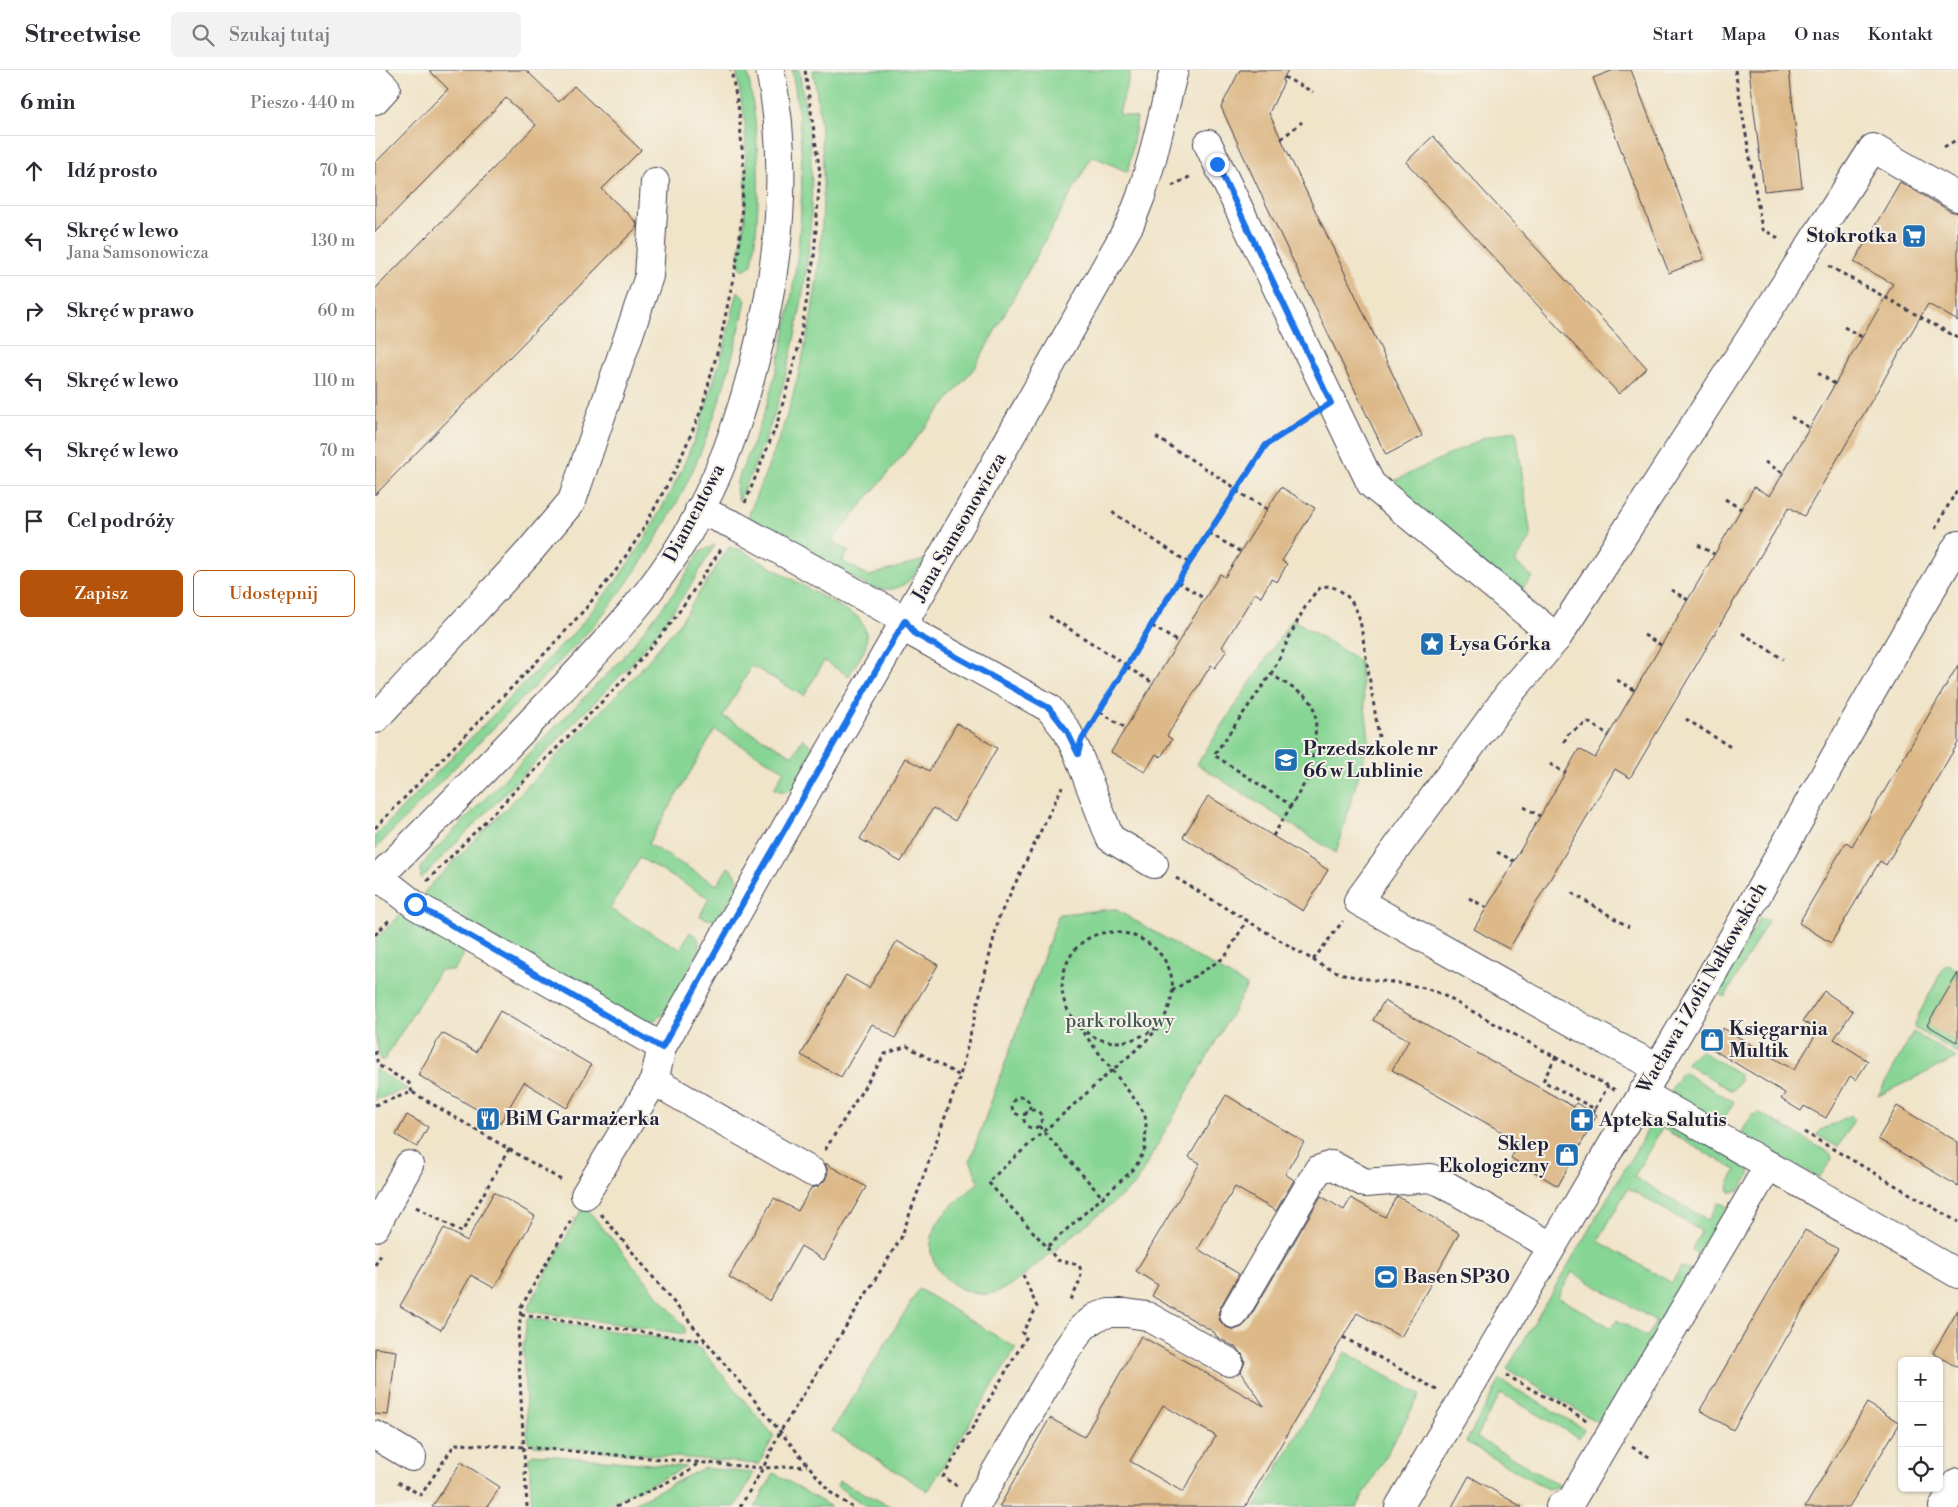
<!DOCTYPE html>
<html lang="pl">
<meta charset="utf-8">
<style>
body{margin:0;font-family:"Libre Bodoni",serif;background:#f2f2f3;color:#2b2b33}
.controls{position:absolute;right:15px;bottom:15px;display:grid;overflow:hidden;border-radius:8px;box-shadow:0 1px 4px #0004}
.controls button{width:45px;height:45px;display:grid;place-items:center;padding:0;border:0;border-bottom:1px solid #e1e1e2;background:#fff;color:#2b2b33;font:25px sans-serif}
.stop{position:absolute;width:15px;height:15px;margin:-11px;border:4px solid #1a73e8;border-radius:50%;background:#fff}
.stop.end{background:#1a73e8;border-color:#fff;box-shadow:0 1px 5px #0008}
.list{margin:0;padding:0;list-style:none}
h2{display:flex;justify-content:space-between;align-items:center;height:65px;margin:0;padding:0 20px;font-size:21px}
h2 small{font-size:16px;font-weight:400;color:#7c7c81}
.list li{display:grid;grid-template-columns:32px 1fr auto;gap:15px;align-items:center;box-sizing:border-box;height:70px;padding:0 20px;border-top:1px solid #e1e1e2}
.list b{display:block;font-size:19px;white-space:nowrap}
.list p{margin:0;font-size:16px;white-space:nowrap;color:#7c7c81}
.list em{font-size:16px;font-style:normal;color:#7c7c81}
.actions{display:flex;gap:10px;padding:15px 20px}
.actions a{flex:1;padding:11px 0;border:1px solid #b45309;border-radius:8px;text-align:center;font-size:18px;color:#b45309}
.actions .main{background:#b45309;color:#fff}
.icon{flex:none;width:28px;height:28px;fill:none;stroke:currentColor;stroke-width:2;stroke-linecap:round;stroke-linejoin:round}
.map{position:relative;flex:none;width:1583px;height:1437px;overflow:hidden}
header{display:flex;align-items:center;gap:30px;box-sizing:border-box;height:70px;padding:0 25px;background:#fff;border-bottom:1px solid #e1e1e2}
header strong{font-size:24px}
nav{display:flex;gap:28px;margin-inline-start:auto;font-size:18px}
.search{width:350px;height:45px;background:#f2f2f3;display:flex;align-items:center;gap:12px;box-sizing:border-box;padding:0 18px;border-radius:8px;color:#7c7c81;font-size:19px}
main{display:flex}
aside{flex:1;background:#fff}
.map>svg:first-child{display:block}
</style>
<header>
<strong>Streetwise</strong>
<div class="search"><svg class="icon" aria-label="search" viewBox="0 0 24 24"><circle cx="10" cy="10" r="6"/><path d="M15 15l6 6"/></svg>Szukaj tutaj</div>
<nav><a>Start</a><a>Mapa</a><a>O nas</a><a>Kontakt</a></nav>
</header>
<main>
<aside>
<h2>6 min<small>Pieszo · 440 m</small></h2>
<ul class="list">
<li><svg class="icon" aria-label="ahead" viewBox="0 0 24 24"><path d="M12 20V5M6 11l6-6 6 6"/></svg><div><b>Idź prosto</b></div><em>70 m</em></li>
<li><svg class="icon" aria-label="left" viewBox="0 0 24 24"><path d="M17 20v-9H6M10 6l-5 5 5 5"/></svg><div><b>Skręć w lewo</b><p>Jana Samsonowicza</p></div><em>130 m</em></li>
<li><svg class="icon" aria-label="right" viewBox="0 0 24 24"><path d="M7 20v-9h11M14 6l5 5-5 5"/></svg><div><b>Skręć w prawo</b></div><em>60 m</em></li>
<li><svg class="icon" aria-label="left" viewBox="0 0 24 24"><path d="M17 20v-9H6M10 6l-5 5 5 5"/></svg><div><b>Skręć w lewo</b></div><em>110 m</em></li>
<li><svg class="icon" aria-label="left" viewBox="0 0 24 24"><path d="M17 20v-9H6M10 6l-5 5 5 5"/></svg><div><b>Skręć w lewo</b></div><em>70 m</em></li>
<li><svg class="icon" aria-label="arrive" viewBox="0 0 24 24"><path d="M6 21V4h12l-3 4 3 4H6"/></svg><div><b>Cel podróży</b></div></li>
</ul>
<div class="actions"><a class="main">Zapisz</a><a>Udostępnij</a></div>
</aside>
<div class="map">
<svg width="1583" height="1437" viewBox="0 0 1583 1437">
<rect width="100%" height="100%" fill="#f7f3e8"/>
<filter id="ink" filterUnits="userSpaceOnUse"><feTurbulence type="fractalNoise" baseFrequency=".02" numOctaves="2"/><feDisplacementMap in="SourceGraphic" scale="10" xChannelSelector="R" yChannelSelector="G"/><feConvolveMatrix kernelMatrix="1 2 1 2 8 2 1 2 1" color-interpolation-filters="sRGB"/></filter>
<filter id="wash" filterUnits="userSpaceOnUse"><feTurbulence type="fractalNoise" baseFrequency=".0096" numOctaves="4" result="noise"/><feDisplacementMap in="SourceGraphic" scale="20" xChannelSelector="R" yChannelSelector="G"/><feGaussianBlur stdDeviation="1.12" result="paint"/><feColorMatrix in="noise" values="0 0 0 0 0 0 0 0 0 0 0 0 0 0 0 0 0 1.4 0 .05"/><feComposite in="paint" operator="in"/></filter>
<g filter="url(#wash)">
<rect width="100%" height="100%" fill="#f0e4c9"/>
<g fill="#87d594" stroke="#547c68" fill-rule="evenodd">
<path d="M 361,0 L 372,0 C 385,63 387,131 377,195 L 367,200 L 363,192 L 370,148 L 371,91 L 370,51 Z"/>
<path d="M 417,0 L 424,0 C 429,30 435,60 436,91 C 440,173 425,260 401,339 C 391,370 377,401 364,431 C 361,426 361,418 362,412 C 365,402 371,391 375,381 C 381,365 387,350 392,334 C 423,228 438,109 417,0 Z"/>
<path d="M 438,0 L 756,0 L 744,44 L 762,48 L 753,102 L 717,86 L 600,297 L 457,471 L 474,481 L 467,491 L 494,506 L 551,489 C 533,513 529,523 496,518 L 373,447 C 385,414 401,381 411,348 C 446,237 459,115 438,0 Z"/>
<path d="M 363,221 L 371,229 L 369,240 C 353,307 334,374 300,436 C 276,480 246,525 212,563 C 187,590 161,615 135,641 C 90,687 45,733 0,779 L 0,766 L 203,558 L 242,510 L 271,467 L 304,406 L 324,358 L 348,281 Z"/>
<polygon points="1141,360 1156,468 1140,492 1158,507 1137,531 1002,419 1111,367"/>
<polygon points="340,475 314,518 287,556 252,599 46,809 46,798 53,787 245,591 300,521 325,482"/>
<path d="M 354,477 L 366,480 L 483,547 C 501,572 487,583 474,606 L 449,591 L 429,626 L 377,596 L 348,646 L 418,686 L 428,668 L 437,677 L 437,685 L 419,717 L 414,721 L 409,722 L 399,719 L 409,700 L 340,660 L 273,774 L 342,815 L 353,797 C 359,801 363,806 363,813 C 362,820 346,847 340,849 C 335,851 329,848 325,846 L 334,828 L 265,788 L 235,839 L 305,879 L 315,862 L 323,868 L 325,879 L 289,944 L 274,953 L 257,951 L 51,828 L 49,822 L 259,607 L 304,554 Z"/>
<polygon points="917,549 984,590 994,669 961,783 822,694"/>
<path d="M 740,839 L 872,916 L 760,1115 L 638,1214 C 630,1218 622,1223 613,1224 C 584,1227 548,1198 557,1167 C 564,1142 586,1128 604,1112 L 595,1090 L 684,844 Z"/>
<polygon points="28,842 84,876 88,880 88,886 79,900 65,900 9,990 5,990 0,964 0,870"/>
<polygon points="1385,847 1393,851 1350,927 1343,924"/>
<polygon points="1573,894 1583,900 1583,903 1553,955 1583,973 1583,983 1539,958 1544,944 1570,895"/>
<polygon points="1538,962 1581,988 1503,1026"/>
<polygon points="1326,981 1364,1004 1365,1010 1357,1021 1312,994 1315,988"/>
<polygon points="0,999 32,1019 0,1030"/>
<polygon points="1308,1002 1359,1032 1350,1047 1344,1052 1297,1023 1296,1020 1306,1003"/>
<polygon points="1385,1043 1456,1084 1457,1089 1444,1108 1369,1067 1367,1062 1377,1045"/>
<path d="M 1283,1045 L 1374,1099 L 1374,1106 L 1364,1121 L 1356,1123 L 1353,1119 L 1354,1114 L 1361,1100 L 1287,1058 L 1259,1107 L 1333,1150 L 1343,1133 L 1350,1135 L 1354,1140 L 1327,1185 L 1323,1185 L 1317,1179 L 1326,1161 L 1253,1118 L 1223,1171 L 1297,1213 L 1306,1197 L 1313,1198 L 1315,1203 L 1230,1350 L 1225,1348 L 1222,1352 L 1132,1299 L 1279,1049 ZM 1197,1202 L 1281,1251 L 1272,1267 L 1242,1250 L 1237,1258 L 1183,1227 Z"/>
<polygon points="1476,1045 1479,1050 1463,1077 1442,1065 1446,1060"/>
<polygon points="206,1140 213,1140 310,1258 310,1264 153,1241 154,1235"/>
<polygon points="544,1219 641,1278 553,1421 457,1361"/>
<polygon points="152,1248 309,1272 326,1279 399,1366 384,1394 157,1375 153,1371 148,1281"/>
<polygon points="970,1282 1045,1325 982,1437 880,1437"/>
<polygon points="1125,1310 1209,1359 1204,1368 1126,1323 1101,1367 1186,1416 1172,1419 1091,1372"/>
<polygon points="158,1384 311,1397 227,1437 157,1437 154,1387"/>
<polygon points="329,1398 379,1403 360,1437 251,1437"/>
<polygon points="399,1403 456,1437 380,1437"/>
<polygon points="464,1411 517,1437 492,1437 462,1416"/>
</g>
<g id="blocks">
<g fill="#ddb989" fill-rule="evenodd">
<polygon points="54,0 151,0 184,32 199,16 266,80 227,119 262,153 261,158 0,425 0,219 161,55 131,28 0,162 0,93 73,19"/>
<polygon points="865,0 913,0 907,11 909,12 894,43 1047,366 1011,385 886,124 846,37"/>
<polygon points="1239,0 1256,0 1329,189 1294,203 1218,8"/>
<polygon points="1374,0 1414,0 1427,117 1389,121"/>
<polygon points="1058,66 1272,298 1244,324 1031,92"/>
<polygon points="1525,112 1575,141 1583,143 1583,251 1553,234 1429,446 1414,437 1255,708 1240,699 1134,879 1099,859 1139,791 1204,679 1220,688 1379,417 1395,426 1518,214 1479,192"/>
<polygon points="906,417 940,438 907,491 912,494 902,512 896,509 886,527 880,523 847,577 852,580 840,598 836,595 792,666 797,669 786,687 781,684 770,702 736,682 845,504 850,507"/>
<polygon points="1583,595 1583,673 1511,795 1505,791 1456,873 1424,853 1471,772 1477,776"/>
<polygon points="582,653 622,678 580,751 558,738 526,792 485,769 530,688 554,701"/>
<polygon points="833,726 953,800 928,841 808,767"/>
<polygon points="522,871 563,895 520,968 497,954 466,1007 426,985 471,905 494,918"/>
<polygon points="1583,903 1583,973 1552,955"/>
<polygon points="1449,921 1478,941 1459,969 1493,991 1481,1010 1475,1006 1451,1048 1429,1036 1426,1041 1406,1029 1410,1023 1337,979 1348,958 1419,1000 1443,961 1428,951"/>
<polygon points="1009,931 1199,1037 1201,1033 1222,1045 1183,1116 1136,1088 1145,1072 1017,1000 1034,970 998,950"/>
<polygon points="125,941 216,995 192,1038 149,1012 125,1053 43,1005 67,963 101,982"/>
<path d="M 851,1025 L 929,1072 L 910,1104 L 919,1110 L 901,1141 L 860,1117 L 823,1179 L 864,1204 L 846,1236 L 843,1243 L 845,1251 L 851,1257 L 859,1260 L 867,1257 L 872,1252 L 946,1126 L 969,1140 L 976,1128 L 1010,1147 L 1022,1126 L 1084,1163 L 1026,1267 L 982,1243 L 870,1437 L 624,1437 L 675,1348 L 709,1367 L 766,1266 L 889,1336 L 866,1302 L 870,1292 L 867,1284 L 862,1278 L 842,1267 L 839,1262 L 777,1226 L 783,1215 L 761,1201 L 825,1093 L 814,1087 ZM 788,1335 L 841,1366 L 808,1422 L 755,1391 Z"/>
<polygon points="1522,1036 1583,1072 1583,1116 1503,1069"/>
<polygon points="32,1045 53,1057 42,1077 21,1065"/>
<polygon points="450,1093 491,1117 449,1190 426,1176 395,1231 354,1207 399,1128 423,1141 436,1118 444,1116 450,1110 453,1102"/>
<polygon points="119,1122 160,1146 119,1218 96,1205 66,1260 25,1236 69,1158 92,1171"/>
<polygon points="1430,1160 1463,1179 1358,1360 1325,1340"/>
<polygon points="1583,1240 1583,1298 1558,1283"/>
<polygon points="0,1278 21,1281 13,1345 0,1344"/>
<polygon points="1492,1333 1525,1353 1474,1437 1430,1437"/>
<polygon points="86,1392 125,1417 112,1437 57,1437"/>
<polygon points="1094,1406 1147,1437 1077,1437"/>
</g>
</g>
</g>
<g filter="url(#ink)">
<use href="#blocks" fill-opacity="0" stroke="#413f50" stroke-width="1"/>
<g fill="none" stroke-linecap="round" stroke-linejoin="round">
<defs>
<g id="minor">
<polyline points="0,7 11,18 0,30"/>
<polyline points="833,74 996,414 1182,568"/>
<polyline points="324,440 361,456 530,550 540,564 674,638 692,661 703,684 735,768 779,794"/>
<polyline points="0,649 154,482 197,431 274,206 280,112"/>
<polyline points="4,807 40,835 287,977"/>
<path d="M 0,811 C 62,748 125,685 186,620 C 232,571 278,523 312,465 C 353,394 376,316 392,237 C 407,160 411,77 395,0"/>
<polyline points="1283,998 1222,966 983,831 1133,625 1182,568 1498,78 1583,127"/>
<polyline points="279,1011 437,1102"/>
<polyline points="1267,1023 1583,1204"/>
<polyline points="210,1125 279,1011 287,977 383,806 611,410 755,154 766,126 777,89 799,0"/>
<polyline points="0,1157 34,1095"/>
<polyline points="859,1244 943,1100 957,1095 990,1113 1055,1108 1066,1112 1176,1176"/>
<polyline points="0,1365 37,1387"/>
<polyline points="600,1437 692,1279 707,1258 721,1247 734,1243 751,1243 772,1246 854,1292"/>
<path d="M 1024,1437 C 1109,1291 1196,1145 1282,999 C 1385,826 1478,647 1583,475"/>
<polyline points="1185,1437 1196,1431 1394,1095"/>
<polyline points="1568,1437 1583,1412"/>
</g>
</defs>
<use href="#minor" stroke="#413f50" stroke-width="30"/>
<g stroke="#413f50" stroke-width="3" stroke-dasharray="4 4" stroke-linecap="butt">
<polyline points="1360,0 1387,159 1407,170"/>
<polyline points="909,7 938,22"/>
<polyline points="906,69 927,52"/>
<polyline points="1569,77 1583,69"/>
<polyline points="797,116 818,105"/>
<polyline points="1454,196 1583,268"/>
<polyline points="1469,257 1487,267"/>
<polyline points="1443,303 1460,314"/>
<polyline points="1416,347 1435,358"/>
<polyline points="781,367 862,419"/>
<polyline points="1390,392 1408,403"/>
<polyline points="861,421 892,439"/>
<polyline points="1350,429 1366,439"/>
<polyline points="370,433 402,354 424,275 439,187 445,103 430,0"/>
<polyline points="737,442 814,493"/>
<polyline points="1560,459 1583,418"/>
<polyline points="834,463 866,482"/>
<polyline points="1323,475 1339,484"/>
<polyline points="803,512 830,529"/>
<polyline points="1296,520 1313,530"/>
<polyline points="674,546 753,596"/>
<polyline points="777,556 803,572"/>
<polyline points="1367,563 1408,589"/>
<polyline points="1269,565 1286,575"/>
<polyline points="752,597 778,613"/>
<path d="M 896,604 C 908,583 927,535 943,520 C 949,514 957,516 964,520 C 976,527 981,538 985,550 L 1004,667"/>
<polyline points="1242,610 1259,620"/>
<polyline points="725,642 751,658"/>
<polyline points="1311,649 1357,678"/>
<polyline points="718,653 814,493 891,375 934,347"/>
<polyline points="1189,672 1193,664 1213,652 1234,665"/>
<polyline points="1175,694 1190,703"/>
<polyline points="1149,737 1165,746"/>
<polyline points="0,758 175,578 211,538 242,499 266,463 302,397 327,338 345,272 364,180 369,103 364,41 356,0"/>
<polyline points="898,766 934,706 940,671 941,650 939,635 930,626 896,604 839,685 917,736"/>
<polyline points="1122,782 1139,791"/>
<polyline points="801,808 938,890 968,851"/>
<polyline points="52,811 251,607 297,552 347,478"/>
<polyline points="1197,823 1254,857"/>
<polyline points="1094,828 1112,838"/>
<polyline points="0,865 16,848"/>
<path d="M 938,890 C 982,918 1022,905 1066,924 L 1240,1020"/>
<polyline points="797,921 850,887 872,850"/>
<path d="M 703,956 L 765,1036 L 770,1045 L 771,1054 L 770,1079 L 760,1098 L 672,1177 L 613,1112 C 653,1075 694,1039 734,1003 C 751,988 777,969 788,950 C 832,873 710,823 689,902 C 685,918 687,934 698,948 C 721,980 754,977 784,956"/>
<polyline points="0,981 3,995 34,1013 37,1022"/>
<polyline points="1181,986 1168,1011 1220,1039 1218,1043"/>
<circle cx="646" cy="1036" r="9"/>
<polyline points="0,1035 37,1022 188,1111"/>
<polyline points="1220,1039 1233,1016"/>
<circle cx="658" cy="1049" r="9"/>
<polyline points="664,1056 728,1128"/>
<polyline points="1429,1062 1583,1152"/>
<polyline points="450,1080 510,984 532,976 585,1006"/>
<polyline points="41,1137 87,1162 134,1079"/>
<polyline points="226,1144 455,1422 477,1437"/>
<path d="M 672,1177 L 682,1190 L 704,1195 C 710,1207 700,1220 695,1232"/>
<polyline points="0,1195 7,1183"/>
<polyline points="146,1245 330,1271"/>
<polyline points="968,1267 1062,1320"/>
<polyline points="1131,1305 1213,1351"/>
<polyline points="1257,1377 1276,1388"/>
<polyline points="23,1412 46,1425 80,1374 150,1377 388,1398 432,1396"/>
<polyline points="582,1416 568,1407 652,1266 647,1263 662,1237 648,1205"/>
<polyline points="152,1437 143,1274 146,1237 198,1147"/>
<polyline points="241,1437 313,1402 323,1393"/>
<polyline points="365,1437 388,1398 405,1362 526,1168 585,1006 624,847 687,717"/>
</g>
<use href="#minor" stroke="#fff" stroke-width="28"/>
</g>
</g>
<g fill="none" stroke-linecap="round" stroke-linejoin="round" filter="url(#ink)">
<polyline stroke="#1a73e8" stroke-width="6" points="40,834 287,978 383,806 530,550 540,564 674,638 692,661 703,684 706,671 814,493 891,375 956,333 842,94"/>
</g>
<defs>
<symbol id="supermarket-square" viewBox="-11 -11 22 22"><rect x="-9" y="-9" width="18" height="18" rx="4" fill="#1f6fb2" stroke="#f7f3e8"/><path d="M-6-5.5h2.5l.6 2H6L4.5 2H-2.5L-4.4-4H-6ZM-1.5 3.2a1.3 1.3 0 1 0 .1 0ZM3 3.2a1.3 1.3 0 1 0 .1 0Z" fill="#fff"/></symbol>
<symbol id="sight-square" viewBox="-11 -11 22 22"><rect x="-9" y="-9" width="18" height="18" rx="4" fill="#1f6fb2" stroke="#f7f3e8"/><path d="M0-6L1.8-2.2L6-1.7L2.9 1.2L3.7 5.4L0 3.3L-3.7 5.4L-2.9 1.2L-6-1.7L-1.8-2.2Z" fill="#fff"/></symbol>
<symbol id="school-square" viewBox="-11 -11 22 22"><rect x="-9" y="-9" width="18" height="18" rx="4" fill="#1f6fb2" stroke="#f7f3e8"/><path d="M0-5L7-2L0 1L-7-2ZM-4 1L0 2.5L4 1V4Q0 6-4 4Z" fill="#fff"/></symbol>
<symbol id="shop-square" viewBox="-11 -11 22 22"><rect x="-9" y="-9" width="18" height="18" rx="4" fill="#1f6fb2" stroke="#f7f3e8"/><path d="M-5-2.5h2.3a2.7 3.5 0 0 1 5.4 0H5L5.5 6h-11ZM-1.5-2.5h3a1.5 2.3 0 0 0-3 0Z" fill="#fff"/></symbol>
<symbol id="restaurant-square" viewBox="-11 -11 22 22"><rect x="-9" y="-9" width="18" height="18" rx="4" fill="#1f6fb2" stroke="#f7f3e8"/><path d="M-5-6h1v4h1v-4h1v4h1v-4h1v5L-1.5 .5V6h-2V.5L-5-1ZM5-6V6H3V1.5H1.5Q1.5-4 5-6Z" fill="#fff"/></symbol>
<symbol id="pharmacy-square" viewBox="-11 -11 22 22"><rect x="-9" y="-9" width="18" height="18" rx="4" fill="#1f6fb2" stroke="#f7f3e8"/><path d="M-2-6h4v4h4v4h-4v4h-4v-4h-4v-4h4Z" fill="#fff"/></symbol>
<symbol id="stadium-square" viewBox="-11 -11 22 22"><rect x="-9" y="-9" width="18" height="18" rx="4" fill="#1f6fb2" stroke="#f7f3e8"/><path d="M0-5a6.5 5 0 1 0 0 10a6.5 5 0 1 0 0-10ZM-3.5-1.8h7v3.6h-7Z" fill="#fff"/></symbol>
</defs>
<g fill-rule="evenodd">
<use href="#supermarket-square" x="1525" y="152" width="28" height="28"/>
<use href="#sight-square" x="1043" y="560" width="28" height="28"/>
<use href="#school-square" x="897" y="676" width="28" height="28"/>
<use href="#shop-square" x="1323" y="956" width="28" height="28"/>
<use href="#restaurant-square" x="99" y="1035" width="28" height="28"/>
<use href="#pharmacy-square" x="1193" y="1036" width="28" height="28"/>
<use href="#shop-square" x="1178" y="1071" width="28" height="28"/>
<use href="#stadium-square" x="997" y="1193" width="28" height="28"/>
</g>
<g text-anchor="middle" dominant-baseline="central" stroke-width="4" stroke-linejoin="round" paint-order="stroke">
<g font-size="19" font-weight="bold" fill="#22223b" stroke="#f7f3e8" text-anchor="start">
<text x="1522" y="166" text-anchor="end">Stokrotka</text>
<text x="1074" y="574">Łysa Górka</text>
<text x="928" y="679">Przedszkole nr<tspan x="928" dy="22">66 w Lublinie</tspan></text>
<text x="1354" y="959">Księgarnia<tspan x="1354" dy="22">Multik</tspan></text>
<text x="130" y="1049">BiM Garmażerka</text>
<text x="1224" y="1050">Apteka Salutis</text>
<text x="1174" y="1074" text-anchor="end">Sklep<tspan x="1174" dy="22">Ekologiczny</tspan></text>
<text x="1028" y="1207">Basen SP30</text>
</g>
<g font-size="19" fill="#22223b" stroke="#f7f3e8">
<text transform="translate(319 443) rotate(-62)">Diamentowa</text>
<text transform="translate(584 457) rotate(-60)">Jana Samsonowicza</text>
<text transform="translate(1327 918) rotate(-60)">Wacława i Zofii Nałkowskich</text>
</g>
<g font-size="19" fill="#405856" stroke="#f7f3e8">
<text x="745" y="951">park rolkowy</text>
</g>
</g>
</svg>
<div class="controls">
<button>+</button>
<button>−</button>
<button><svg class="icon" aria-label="locate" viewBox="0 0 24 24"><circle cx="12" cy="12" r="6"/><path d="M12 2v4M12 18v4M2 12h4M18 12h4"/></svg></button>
</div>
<div class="stop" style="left:40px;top:834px"></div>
<div class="stop end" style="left:842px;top:94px"></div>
</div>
</main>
